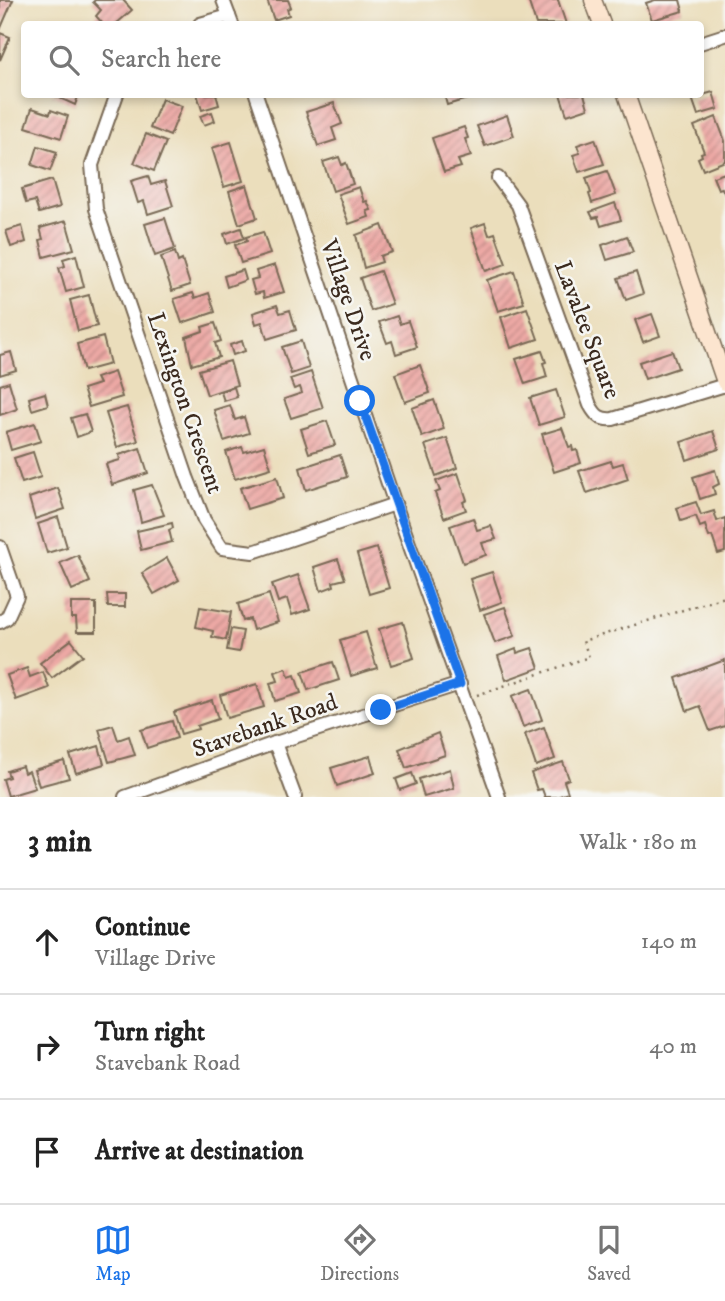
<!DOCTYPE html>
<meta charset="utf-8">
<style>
body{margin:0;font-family:"IM FELL DW Pica",serif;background:#f6f6f6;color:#222}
.stop{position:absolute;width:21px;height:21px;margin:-16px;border:5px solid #1a73e8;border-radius:50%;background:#fff}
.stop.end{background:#1a73e8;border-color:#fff;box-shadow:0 2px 7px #0008}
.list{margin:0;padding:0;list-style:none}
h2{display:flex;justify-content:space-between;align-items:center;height:91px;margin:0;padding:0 28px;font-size:30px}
h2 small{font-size:23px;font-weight:400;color:#767676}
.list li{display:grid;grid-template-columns:46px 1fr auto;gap:21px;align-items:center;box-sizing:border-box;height:105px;padding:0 28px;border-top:2px solid #e0e0e0}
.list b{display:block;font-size:26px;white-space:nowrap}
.list p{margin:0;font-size:23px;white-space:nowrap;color:#767676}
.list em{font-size:23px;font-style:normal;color:#767676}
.icon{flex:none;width:38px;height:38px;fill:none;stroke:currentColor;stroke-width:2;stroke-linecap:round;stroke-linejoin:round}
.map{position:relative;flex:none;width:725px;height:797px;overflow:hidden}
.search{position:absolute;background:#fff;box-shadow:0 4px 10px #0003;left:21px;right:21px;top:21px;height:77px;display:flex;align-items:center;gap:18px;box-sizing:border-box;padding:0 24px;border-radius:7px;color:#767676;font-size:26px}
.sheet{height:406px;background:#fff}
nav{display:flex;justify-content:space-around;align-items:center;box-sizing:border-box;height:98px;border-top:2px solid #e0e0e0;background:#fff;font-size:19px;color:#767676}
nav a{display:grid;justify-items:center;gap:4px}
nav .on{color:#1a73e8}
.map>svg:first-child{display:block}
</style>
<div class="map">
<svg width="725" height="797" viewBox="0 0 725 797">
<defs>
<pattern id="building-hatch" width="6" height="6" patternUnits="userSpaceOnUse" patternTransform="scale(1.75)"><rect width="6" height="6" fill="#eda9a5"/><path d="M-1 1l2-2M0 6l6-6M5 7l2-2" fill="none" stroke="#c18a86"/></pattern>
</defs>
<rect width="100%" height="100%" fill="#f6f6f2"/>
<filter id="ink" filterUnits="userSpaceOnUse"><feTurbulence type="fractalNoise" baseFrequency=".0143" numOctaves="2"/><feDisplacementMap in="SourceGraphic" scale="14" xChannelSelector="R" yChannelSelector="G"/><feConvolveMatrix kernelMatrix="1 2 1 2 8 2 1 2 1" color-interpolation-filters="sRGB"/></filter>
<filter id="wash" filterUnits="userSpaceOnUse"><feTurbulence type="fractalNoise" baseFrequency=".00686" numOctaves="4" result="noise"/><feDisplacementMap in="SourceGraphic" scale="28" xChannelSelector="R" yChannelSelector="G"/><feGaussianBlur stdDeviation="1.57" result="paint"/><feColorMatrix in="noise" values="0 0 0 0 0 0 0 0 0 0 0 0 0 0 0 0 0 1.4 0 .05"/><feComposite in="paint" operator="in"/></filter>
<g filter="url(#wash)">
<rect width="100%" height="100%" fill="#ebdebc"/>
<g id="blocks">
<g fill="url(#building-hatch)">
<polygon points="0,0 13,0 0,30"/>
<polygon points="95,0 123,0 132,10 116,24 103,24 96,16 101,10 93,2"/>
<polygon points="267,0 288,0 291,7 287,9 289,15 274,20"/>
<polygon points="528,0 558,0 566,24 536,24"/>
<polygon points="655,0 680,0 683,11 652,20 646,3"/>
<polygon points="0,33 10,37 0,60"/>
<polygon points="713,92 718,109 698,115 692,98"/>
<polygon points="51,94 79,94 75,105"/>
<polygon points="197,94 216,94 219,105 202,110"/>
<polygon points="444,94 466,94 467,99 447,105"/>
<polygon points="560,94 584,94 588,108 567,115"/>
<polygon points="162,99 182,106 170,136 150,128"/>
<polygon points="334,103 342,124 332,128 336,140 318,146 306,112"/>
<polygon points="32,108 50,114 51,110 68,116 61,138 26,127"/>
<polygon points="212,112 215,121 204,125 200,116"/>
<polygon points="507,115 514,136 485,146 477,126"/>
<polygon points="716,117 725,141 725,161 703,170 698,158 702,156 701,153 704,152 694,126"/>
<polygon points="464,127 468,138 465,139 471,156 458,160 461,167 444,172 432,138"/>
<polygon points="146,134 166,142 154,171 134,163"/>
<polygon points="595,139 604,164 579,172 573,155 580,153 577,145"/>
<polygon points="231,142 243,181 224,187 212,148"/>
<polygon points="38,146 57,152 50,171 32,165"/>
<polygon points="339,157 342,165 346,163 353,184 333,191 323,162"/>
<polygon points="607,171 616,195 592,203 589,194 591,193 586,178"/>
<polygon points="725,173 725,195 722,188 718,189 713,177"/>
<polygon points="148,176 151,185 165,181 173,206 148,214 144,201 138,203 131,181"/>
<polygon points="52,180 60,207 39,213 35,201 26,203 22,189"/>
<polygon points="247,185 257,218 239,224 229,191"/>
<polygon points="359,187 364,202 367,201 371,210 367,211 369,217 349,224 338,194"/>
<polygon points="615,203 621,220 601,226 598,217 593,218 590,212"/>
<polygon points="165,218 175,249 155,256 145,224"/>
<polygon points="66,221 74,249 44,257 40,240 43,239 40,228"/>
<polygon points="485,223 489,235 495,233 506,264 486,271 471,228"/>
<polygon points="382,225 392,252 380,256 382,262 364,268 356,235"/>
<polygon points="22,226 26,242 11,247 6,231"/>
<polygon points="241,228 244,238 227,244 224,234"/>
<polygon points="263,232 270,254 241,263 235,245 247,241 246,237"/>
<polygon points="627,236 633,252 607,260 602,245"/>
<polygon points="175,252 178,262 182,260 190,285 172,291 161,257"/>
<polygon points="76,255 84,287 66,292 59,268 65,266 63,259"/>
<polygon points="275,265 284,292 264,298 263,292 255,294 251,280 258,278 256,271"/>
<polygon points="243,270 246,280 227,287 224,276"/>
<polygon points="380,271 392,304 371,311 360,278"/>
<polygon points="514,271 524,303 498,311 487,280"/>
<polygon points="636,272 643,294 626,300 618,278"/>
<polygon points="193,293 195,298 209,293 215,312 182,323 174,299"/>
<polygon points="89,295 97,326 78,331 70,300"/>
<polygon points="277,305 280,313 290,310 296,330 267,339 262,322 256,324 253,313"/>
<polygon points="527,308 538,339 511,348 501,317"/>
<polygon points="652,314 660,336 643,342 635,320"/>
<polygon points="397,316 400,324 408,321 417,347 396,354 392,341 387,343 379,322"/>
<polygon points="215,323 221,341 215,343 219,357 192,365 186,337 203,331 202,327"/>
<polygon points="103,337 110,364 84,371 77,344"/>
<polygon points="242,341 245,351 233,355 230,345"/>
<polygon points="301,341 309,368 291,374 282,347"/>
<polygon points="542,351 546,362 543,363 547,377 525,384 516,359"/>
<polygon points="672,351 678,368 645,379 639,362"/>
<polygon points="11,352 16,370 0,375 0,355"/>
<polygon points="230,361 237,385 207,395 199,370"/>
<polygon points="420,365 430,393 405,402 395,374"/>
<polygon points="114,372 122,397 89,407 83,389 99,384 96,378"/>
<polygon points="311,372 323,408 291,418 284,399 302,393 300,387 294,389 290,379"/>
<polygon points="9,382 17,409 0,415 0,385"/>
<polygon points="234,387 237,397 224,401 221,392"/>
<polygon points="556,390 565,417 539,425 530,398"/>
<polygon points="45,393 48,405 32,410 29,398"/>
<polygon points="434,400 444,429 422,437 412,408"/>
<polygon points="230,405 235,420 244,417 249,433 224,441 214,410"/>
<polygon points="127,407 138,441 117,447 106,413"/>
<polygon points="85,414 91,432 77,437 71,418"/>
<polygon points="327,421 335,445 309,453 301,429"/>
<polygon points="35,423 41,441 11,450 6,432"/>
<polygon points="562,428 569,447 572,446 573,451 577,450 581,463 554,472 542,434"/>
<polygon points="713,431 719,449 687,460 681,442"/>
<polygon points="447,438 457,468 436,476 425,445"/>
<polygon points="264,446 271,468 235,479 226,452 242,447 244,452"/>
<polygon points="140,448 148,473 112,485 106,464 120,460 119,455"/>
<polygon points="33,452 41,477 22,483 14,458"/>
<polygon points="340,455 347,477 306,490 300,468"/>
<polygon points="611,461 613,466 623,463 628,479 587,493 579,471"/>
<polygon points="715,470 719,484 713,487 715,494 700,499 693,477"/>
<polygon points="458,473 467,500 463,502 466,510 444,518 435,493 440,491 436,481"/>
<polygon points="277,477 283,498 247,509 240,488"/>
<polygon points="152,485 164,515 141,522 134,490"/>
<polygon points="58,488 65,509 35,519 29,498"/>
<polygon points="696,502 701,515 714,511 717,521 725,518 725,552 718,554 712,536 709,537 705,525 700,527 696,516 681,521 677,508"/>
<polygon points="58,517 67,547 47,553 38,524"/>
<polygon points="473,518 477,530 491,526 496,539 482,543 486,555 463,563 450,526"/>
<polygon points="172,523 173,528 169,530 172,542 141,550 137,531"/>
<polygon points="377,548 389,588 369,594 357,554"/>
<polygon points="78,555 90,582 72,590 60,563"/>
<polygon points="167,558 179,580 154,594 142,573"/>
<polygon points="338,559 345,579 333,582 334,586 321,591 314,567"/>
<polygon points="492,572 502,602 480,610 470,579"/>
<polygon points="298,575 310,609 292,615 287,599 278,602 272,584"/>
<polygon points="107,594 125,594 125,607 108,607"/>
<polygon points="269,594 278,622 253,630 250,619 243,621 238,604"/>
<polygon points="71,603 96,603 96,632 77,632 76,618 71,618"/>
<polygon points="200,607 231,612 226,640 212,637 213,631 196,627"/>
<polygon points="505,607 515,636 495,643 484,614"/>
<polygon points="403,622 414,658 391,665 379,629"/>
<polygon points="231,629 243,631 239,652 227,650"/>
<polygon points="366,632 377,668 351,676 340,640"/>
<polygon points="71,640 83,655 52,678 40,663"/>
<polygon points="532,648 539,668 506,680 498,656 516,649 517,653"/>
<polygon points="725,660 725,726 710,731 700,706 687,711 676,678"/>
<polygon points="333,662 339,680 308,690 302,672"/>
<polygon points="27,668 30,677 43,672 49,688 16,700 7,675"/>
<polygon points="286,668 289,677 295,675 301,693 275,701 270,683 278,681 275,672"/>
<polygon points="257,684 264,707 227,718 220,695"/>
<polygon points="531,689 542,720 523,727 512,696"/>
<polygon points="212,700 218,719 197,726 198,729 181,734 174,712"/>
<polygon points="172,721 177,738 147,748 141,730"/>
<polygon points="113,725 118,740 129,736 135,755 109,762 99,729"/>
<polygon points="544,727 555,759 536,766 525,734"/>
<polygon points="438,733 445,755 406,768 399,749"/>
<polygon points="99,746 104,764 76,773 70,755"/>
<polygon points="370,756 375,773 337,786 331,768"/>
<polygon points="64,761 69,778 39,786 34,770"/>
<polygon points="563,762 569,779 564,781 568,793 557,797 545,797 542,789 537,790 531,773"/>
<polygon points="22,766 24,773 29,771 35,788 8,796 3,779 9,777 7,771"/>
<polygon points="450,769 454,788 424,797 419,779"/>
<polygon points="412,773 416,784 400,790 396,779"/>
</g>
</g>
</g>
<g filter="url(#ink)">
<use href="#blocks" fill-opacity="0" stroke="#796955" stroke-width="2"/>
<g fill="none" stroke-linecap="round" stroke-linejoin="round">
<defs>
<g id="minor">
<polyline points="223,0 232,24"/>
<polyline points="200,24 229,16"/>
<polyline points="700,43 725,35"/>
<polyline points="117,94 92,165 96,209 187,477 204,520 222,548 253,552 395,504"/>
<polyline points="256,94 395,504 499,797"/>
<path d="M 498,178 L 518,205 L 590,405 C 596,416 600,420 613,419 L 725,385"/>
<polyline points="0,547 17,596 7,618 0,622"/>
<polyline points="275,743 295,797"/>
<polyline points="125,797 275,743 460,684"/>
</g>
<g id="secondary">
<polyline points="593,0 602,24"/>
<polyline points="626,94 725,382"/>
</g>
</defs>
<use href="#minor" stroke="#796955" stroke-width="16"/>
<use href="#secondary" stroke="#796955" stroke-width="19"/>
<polyline stroke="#796955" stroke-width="2.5" stroke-dasharray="2 5" stroke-linecap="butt" points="477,695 589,657 583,641 725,597"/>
<use href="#minor" stroke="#fff" stroke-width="12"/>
<use href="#secondary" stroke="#fce5cf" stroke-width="16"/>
</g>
</g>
<g fill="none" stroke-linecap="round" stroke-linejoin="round" filter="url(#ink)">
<polyline stroke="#1a73e8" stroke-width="9" points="360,401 460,684 381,710"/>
</g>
<g text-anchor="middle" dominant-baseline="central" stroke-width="5" stroke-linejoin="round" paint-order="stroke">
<g font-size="24" fill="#3b2a1e" stroke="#f6f6f2">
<text transform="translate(348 300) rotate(71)">Village Drive</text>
<text transform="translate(587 330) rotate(69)">Lavalee Square</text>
<text transform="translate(185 403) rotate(71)">Lexington Crescent</text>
<text transform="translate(265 726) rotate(-19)">Stavebank Road</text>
</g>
</g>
</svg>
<div class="stop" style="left:360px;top:401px"></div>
<div class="stop end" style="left:381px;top:710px"></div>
<div class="search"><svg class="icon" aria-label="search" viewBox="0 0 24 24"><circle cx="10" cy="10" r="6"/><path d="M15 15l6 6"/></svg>Search here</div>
</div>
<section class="sheet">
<h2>3 min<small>Walk · 180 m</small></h2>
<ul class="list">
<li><svg class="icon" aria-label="ahead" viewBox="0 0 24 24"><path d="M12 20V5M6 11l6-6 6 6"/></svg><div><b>Continue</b><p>Village Drive</p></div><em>140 m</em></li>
<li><svg class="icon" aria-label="right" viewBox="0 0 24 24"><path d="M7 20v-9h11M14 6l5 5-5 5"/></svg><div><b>Turn right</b><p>Stavebank Road</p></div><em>40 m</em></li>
<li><svg class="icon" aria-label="arrive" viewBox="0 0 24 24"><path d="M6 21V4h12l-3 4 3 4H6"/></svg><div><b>Arrive at destination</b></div></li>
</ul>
</section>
<nav>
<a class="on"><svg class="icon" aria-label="map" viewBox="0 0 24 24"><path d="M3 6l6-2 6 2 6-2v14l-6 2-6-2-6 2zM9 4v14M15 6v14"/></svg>Map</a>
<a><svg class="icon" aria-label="directions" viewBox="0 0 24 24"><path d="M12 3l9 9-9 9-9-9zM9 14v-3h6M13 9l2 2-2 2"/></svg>Directions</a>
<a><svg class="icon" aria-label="saved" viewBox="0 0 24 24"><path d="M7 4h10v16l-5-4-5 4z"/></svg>Saved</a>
</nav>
